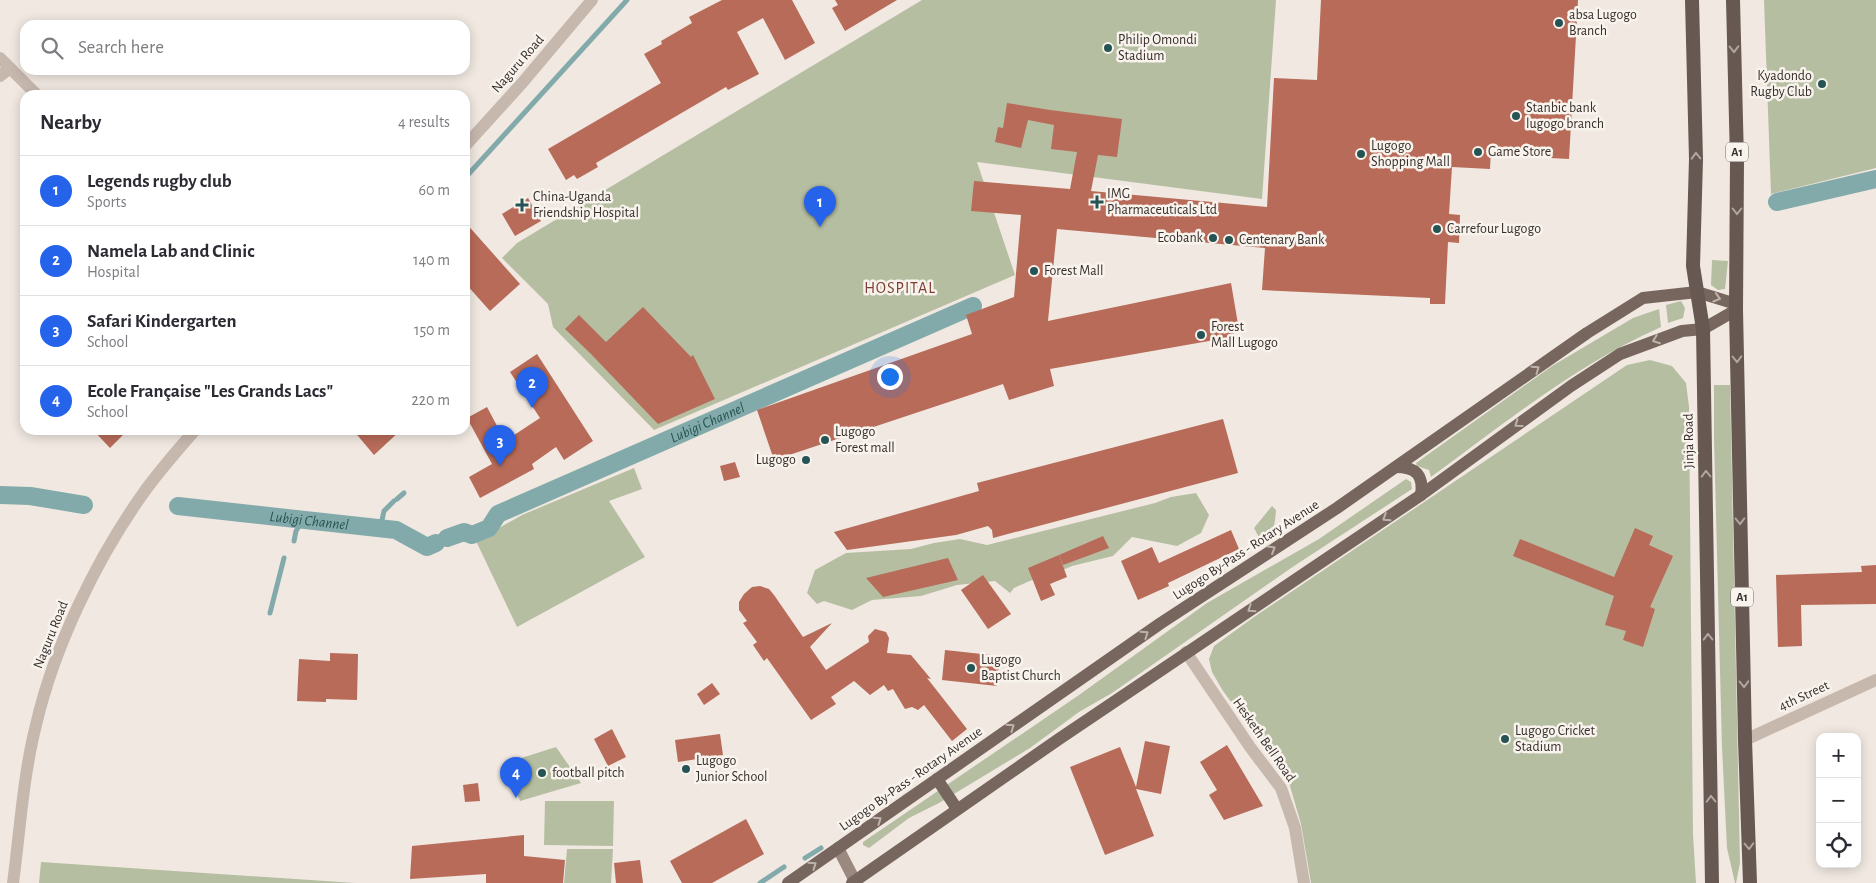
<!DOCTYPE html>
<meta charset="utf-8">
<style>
body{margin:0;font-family:"Alegreya Sans",sans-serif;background:#f7f7f7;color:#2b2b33}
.controls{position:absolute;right:15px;bottom:15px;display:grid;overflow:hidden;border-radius:10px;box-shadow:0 2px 12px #0003}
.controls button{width:45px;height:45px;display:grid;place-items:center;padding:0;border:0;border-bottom:1px solid #e1e1e2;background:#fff;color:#2b2b33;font:25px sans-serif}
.you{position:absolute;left:889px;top:376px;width:18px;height:18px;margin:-12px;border:4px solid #fff;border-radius:50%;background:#1a73e8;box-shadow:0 0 0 8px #1a73e833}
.badge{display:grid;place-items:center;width:32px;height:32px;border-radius:50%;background:#2563eb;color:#fff;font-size:16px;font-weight:700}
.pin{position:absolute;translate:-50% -41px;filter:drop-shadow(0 1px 2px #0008)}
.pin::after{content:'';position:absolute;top:26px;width:18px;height:15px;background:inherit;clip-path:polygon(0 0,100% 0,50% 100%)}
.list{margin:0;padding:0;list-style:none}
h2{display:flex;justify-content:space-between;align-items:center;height:65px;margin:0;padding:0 20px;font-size:21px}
h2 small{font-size:16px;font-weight:400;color:#7c7c81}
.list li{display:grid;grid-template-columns:32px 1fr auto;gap:15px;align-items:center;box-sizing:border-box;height:70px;padding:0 20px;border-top:1px solid #e1e1e2}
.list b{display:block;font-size:19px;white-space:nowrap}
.list p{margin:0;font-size:16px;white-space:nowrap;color:#7c7c81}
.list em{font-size:16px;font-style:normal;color:#7c7c81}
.icon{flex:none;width:28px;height:28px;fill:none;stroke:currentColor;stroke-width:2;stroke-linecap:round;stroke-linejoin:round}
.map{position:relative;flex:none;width:1876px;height:883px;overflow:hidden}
.search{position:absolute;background:#fff;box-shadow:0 2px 12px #0003;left:20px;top:20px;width:450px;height:55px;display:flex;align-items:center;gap:12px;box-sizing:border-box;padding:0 18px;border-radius:15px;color:#7c7c81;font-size:19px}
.panel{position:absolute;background:#fff;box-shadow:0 2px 12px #0003;left:20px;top:90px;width:450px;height:345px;border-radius:15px}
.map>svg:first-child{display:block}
</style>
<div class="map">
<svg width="1876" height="883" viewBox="0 0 1876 883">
<rect width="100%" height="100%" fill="#f0e8e1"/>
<g fill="#b6bea2">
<polygon points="922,0 1276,0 1262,199 977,162 1015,275 654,430 553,327 548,304 502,258 517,243"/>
<polygon points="1764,0 1876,0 1876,168 1771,194"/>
<polygon points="1712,260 1728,261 1725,289 1718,290 1711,285"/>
<polygon points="1681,301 1685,308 1683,318 1668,323 1666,305"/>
<path d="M 1659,309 L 1661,327 C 1577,364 1505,423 1431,477 L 1429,470 L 1417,466 L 1416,463 L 1552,366 L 1633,318 Z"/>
<polygon points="1650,360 1672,366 1686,383 1689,407 1693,834 1696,883 1311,883 1301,824 1288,779 1223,691 1212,672 1209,659 1214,646 1254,617 1627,365"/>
<polygon points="1714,385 1730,385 1740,863 1736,883 1735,883 1727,848 1722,747 1714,439"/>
<polygon points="634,468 642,489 609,501 645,557 517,627 476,541 522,515"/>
<polygon points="1406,479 1411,482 1412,489 1294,566 1112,693 1079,712 1030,748 939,803 909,818 869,848 863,845 863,842 1079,695 1207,603 1319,539"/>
<polygon points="1196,493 1209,515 1201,533 1177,546 1132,537 1113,556 1072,566 1040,580 1032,580 1014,588 1010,593 995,581 957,585 921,596 872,600 852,610 824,601 817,604 807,593 815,570 846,553 911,549 934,543 960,539 987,545 1155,503 1171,497"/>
<path d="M 1272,506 L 1276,510 C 1275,524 1274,534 1262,543 L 1254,528 Z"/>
<polygon points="556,747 581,783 520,801 506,763"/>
<polygon points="545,801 614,801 613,846 544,845"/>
<polygon points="567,849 613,849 611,883 564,883"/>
<polygon points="41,862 355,883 39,883"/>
</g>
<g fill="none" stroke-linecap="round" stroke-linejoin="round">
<g stroke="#83aaaa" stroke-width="5">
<polyline points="465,178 627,0"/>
<polyline points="397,499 404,493"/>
<polyline points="380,529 384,511 394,501"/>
<polyline points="294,541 296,531 303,520"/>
<polyline points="270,613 284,558"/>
<polyline points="805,858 821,848"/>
<polyline points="760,883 784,867"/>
</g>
<g stroke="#83aaaa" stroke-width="18">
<polyline points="1777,202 1876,179"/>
<polyline points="0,495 30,496 84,505"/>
<path id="s1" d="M 178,506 L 396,530 L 427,547 L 436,543"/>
<path id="s2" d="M 447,538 L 464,532 L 472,535 L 489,528 L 498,514 L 973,306"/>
</g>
</g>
<g fill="#b76b58">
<polygon points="722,0 792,0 815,43 785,60 763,18 737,32 759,74 728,90 726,87 596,163 598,167 577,179 574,175 566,180 548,149 661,83 644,54 662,44 661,41 692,23 689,17"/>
<polygon points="835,0 897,0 845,31 832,8 838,5"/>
<polygon points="1321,0 1578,0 1569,159 1550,158 1550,151 1491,148 1490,169 1452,167 1449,214 1460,215 1459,243 1448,242 1445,304 1430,304 1430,298 1262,290 1265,248 1057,229 1048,321 1231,283 1239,330 1226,338 1050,369 1054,386 1009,400 1003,384 774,460 757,410 972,334 966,315 1014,297 1021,215 971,211 974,181 1070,189 1077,152 1051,149 1054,125 1028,120 1021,148 995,142 998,127 1003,128 1007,103 1050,110 1122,119 1117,157 1098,155 1091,191 1267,207 1274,78 1317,80"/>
<polygon points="528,198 541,221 515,236 502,214"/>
<polygon points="465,222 520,284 490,311 465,283"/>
<polygon points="643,307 691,357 693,355 715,399 658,424 590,353 565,329 579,315 606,342"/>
<polygon points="537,354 593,441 564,460 556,447 532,464 534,469 480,498 469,477 492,464 467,418 487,407 505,441 540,418 510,372"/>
<polygon points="1223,419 1238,473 993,538 992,530 988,526 956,535 847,550 834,532 979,491 977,483"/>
<polygon points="93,430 128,430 110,448"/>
<polygon points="353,430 401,430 374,455"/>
<polygon points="735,462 740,477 724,481 720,466"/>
<polygon points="1635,528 1653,536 1649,545 1673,556 1650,607 1655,609 1643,647 1623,640 1626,631 1605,625 1614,596 1513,556 1520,539 1614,577"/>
<polygon points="1231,530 1239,549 1168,583 1169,586 1138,600 1121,561 1152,547 1159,563"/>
<polygon points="1103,536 1109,548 1063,565 1059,555"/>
<polygon points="1059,555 1067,577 1050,584 1055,595 1041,601 1028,568"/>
<polygon points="948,558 958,580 883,597 866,578"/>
<polygon points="1876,565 1876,604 1801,605 1802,646 1778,647 1776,575 1862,572 1861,566"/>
<polygon points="983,575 1011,614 988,629 961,590"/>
<polygon points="760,586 769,589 774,595 803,637 832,623 810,647 826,670 869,642 868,636 875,629 886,632 889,638 887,653 911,655 931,679 927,678 967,729 952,741 924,705 918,710 912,707 905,709 893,689 888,691 884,685 870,695 854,681 831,697 836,704 811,720 767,658 764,661 753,645 757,642 743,623 747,621 739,610 739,602 744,594 752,587"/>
<polygon points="945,650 1000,656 997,686 942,680"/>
<polygon points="330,653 358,654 357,700 326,699 326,702 297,701 299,659 330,661"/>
<polygon points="712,683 720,694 704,705 697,694"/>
<polygon points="612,729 626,757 608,766 594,739"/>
<polygon points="720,734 723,755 678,762 675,740"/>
<polygon points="1145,741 1170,746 1161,794 1136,789 1154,836 1105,855 1070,767 1120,747 1136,787"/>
<polygon points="1227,745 1263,806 1224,820 1209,795 1217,790 1200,762"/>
<polygon points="478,783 480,801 465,802 463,785"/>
<polygon points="746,819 764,854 712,883 682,883 670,861"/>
<polygon points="524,835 524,856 565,860 563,883 486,883 486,874 410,879 412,846"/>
<polygon points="640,860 643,883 616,883 614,863"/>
</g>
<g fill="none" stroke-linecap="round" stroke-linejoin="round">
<g stroke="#c7b8ae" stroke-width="12">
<polyline points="0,76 10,68"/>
<polyline points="1186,652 1250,747 1281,788 1295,828 1304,883"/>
<polyline points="1745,740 1876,680"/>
</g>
<g stroke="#c7b8ae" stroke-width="12">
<polyline points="0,58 37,95"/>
<polyline points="465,146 523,82 592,0"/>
<path d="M 13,883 C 20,831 23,776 36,725 C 54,647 96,560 142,495 C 158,472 177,451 195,430"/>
</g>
<polyline stroke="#9b887f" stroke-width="12" points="838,848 856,883"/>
<g stroke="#77665e" stroke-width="12">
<path d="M 1396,467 C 1416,467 1424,475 1421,495"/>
<polyline points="937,779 957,809"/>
<polyline points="788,883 1161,623 1337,508 1587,333 1643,298 1697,292 1736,304"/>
<polyline points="852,883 1059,739 1421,495 1571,386 1620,354 1682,331 1703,329 1736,310"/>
</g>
<g stroke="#675851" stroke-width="14">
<polyline points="1692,0 1696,159 1693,266 1703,329 1712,883"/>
<polyline points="1733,0 1737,160 1736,310 1745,740 1750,883"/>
</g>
</g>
<defs><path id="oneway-chevron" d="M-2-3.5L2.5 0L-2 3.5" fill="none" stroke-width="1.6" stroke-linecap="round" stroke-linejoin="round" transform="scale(1.25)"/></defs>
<g stroke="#b0a69f">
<use href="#oneway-chevron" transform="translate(1734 49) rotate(89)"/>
<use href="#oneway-chevron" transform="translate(1696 156) rotate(-91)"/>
<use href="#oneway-chevron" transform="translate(1737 211) rotate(90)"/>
<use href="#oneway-chevron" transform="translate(1737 359) rotate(89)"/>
<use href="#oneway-chevron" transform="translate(1706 474) rotate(-91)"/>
<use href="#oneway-chevron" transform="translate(1740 521) rotate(89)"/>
<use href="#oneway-chevron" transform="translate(1708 637) rotate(-91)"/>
<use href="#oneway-chevron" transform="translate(1744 684) rotate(89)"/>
<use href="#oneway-chevron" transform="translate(1711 799) rotate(-91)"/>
<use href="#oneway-chevron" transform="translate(1749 846) rotate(88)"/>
</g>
<g stroke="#beb4ad">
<use href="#oneway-chevron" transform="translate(1717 298) rotate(17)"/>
<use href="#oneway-chevron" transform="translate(1656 340) rotate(159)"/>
<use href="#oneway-chevron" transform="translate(1536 369) rotate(-35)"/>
<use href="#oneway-chevron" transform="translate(1518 424) rotate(144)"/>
<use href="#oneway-chevron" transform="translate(1386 518) rotate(147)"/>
<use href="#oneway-chevron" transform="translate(1272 549) rotate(-31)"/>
<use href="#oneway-chevron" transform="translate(1251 609) rotate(146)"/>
<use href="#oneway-chevron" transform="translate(1145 634) rotate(-35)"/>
<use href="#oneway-chevron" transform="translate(1011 727) rotate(-35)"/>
<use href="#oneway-chevron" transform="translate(878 820) rotate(-35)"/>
<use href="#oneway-chevron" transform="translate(813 865) rotate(-35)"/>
</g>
<g fill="#265354" stroke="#f8f3ed" stroke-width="2">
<circle cx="1559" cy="23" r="5"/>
<circle cx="1108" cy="48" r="5"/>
<circle cx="1822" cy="84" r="5"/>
<circle cx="1516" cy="116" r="5"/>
<circle cx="1478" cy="152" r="5"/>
<circle cx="1361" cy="154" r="5"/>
<path d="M1094.5 194.5h5v5h5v5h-5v5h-5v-5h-5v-5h5z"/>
<path d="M519.5 197.5h5v5h5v5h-5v5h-5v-5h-5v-5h5z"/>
<circle cx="1437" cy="229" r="5"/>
<circle cx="1213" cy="238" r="5"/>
<circle cx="1229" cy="240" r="5"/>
<circle cx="1034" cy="271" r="5"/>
<circle cx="1201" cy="335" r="5"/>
<circle cx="825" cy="440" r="5"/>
<circle cx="806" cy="460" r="5"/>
<circle cx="971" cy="668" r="5"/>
<circle cx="1505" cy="739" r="5"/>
<circle cx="686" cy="769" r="5"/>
<circle cx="542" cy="773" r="5"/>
</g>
<g text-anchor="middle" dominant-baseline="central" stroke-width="5" stroke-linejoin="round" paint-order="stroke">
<g fill="#f8f3ed" stroke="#716965" stroke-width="1">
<rect x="1726" y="142.5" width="22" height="19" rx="4"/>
<rect x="1731" y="587.5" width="22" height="19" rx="4"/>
</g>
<g font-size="12" font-weight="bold" fill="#372e2b">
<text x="1737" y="152">A1</text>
<text x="1742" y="597">A1</text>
</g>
<g font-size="14" fill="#372e2b" stroke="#f8f3ed" text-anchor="start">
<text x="1569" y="15">absa Lugogo<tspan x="1569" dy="16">Branch</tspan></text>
<text x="1118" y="40">Philip Omondi<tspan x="1118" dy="16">Stadium</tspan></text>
<text x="1812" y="76" text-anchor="end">Kyadondo<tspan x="1812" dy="16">Rugby Club</tspan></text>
<text x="1526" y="108">Stanbic bank<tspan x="1526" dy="16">lugogo branch</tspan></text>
<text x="1371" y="146">Lugogo<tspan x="1371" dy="16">Shopping Mall</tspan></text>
<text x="1488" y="152">Game Store</text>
<text x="1107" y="194">IMG<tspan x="1107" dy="16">Pharmaceuticals Ltd</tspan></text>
<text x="533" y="197">China-Uganda<tspan x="533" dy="16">Friendship Hospital</tspan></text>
<text x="1447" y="229">Carrefour Lugogo</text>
<text x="1203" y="238" text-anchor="end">Ecobank</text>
<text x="1239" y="240">Centenary Bank</text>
<text x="1044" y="271">Forest Mall</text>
<text x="1211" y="327">Forest<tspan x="1211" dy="16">Mall Lugogo</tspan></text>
<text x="835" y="432">Lugogo<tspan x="835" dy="16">Forest mall</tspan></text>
<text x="796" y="460" text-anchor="end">Lugogo</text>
<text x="981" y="660">Lugogo<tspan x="981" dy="16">Baptist Church</tspan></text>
<text x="1515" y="731">Lugogo Cricket<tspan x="1515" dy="16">Stadium</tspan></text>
<text x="696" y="761">Lugogo<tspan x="696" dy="16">Junior School</tspan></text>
<text x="552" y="773">football pitch</text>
</g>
<g font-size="14" fill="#372e2b" stroke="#f8f3ed">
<text transform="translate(518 64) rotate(-49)">Naguru Road</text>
<text transform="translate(1689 441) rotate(-91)">Jinja Road</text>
<text transform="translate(1246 550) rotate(-33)">Lugogo By-Pass - Rotary Avenue</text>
<text transform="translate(51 635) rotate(-68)">Naguru Road</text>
<text transform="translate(1804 696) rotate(-25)">4th Street</text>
<text transform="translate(1264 740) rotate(55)">Hesketh Bell Road</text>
<text transform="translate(911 779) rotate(-35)">Lugogo By-Pass - Rotary Avenue</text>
</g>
<g font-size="15" font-style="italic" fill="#265354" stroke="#f8f3ed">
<text stroke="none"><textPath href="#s2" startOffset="290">Lubigi Channel</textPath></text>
<text stroke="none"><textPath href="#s1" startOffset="132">Lubigi Channel</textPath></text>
</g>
<g font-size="16" letter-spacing="1" fill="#7c3d2e" stroke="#f8f3ed">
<text x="900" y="288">HOSPITAL</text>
</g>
</g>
</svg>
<div class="controls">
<button>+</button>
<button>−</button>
<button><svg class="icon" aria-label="locate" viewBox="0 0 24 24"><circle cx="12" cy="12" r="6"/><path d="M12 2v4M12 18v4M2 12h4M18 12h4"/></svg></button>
</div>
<div class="you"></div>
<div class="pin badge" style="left:820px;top:227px">1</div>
<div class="pin badge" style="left:532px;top:408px">2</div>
<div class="pin badge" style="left:500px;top:466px">3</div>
<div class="pin badge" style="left:516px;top:798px">4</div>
<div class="search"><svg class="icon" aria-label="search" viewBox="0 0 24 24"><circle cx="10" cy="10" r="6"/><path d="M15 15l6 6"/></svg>Search here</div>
<section class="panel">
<h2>Nearby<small>4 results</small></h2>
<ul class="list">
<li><span class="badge">1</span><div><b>Legends rugby club</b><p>Sports</p></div><em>60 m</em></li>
<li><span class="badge">2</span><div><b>Namela Lab and Clinic</b><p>Hospital</p></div><em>140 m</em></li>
<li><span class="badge">3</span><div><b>Safari Kindergarten</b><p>School</p></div><em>150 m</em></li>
<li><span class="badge">4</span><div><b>Ecole Française &quot;Les Grands Lacs&quot;</b><p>School</p></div><em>220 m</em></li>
</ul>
</section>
</div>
